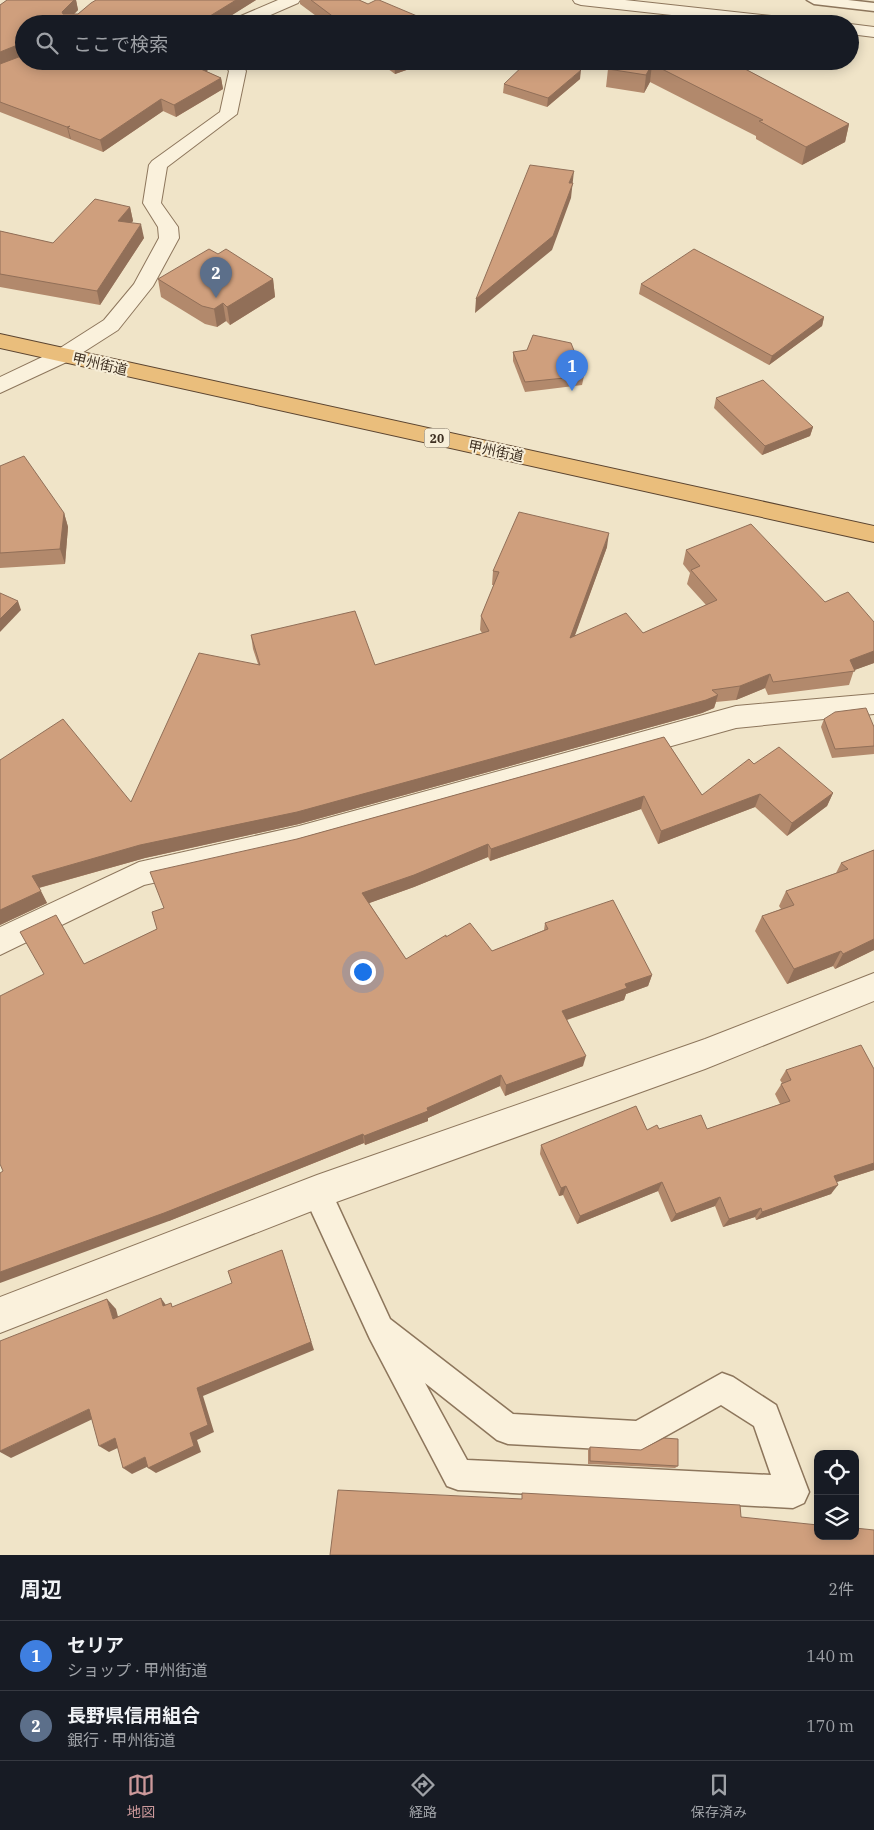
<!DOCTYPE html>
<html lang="ja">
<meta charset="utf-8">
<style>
body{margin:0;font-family:"IBM Plex Serif","Noto Sans JP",serif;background:#20242c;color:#f1f3f6}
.controls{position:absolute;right:15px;bottom:15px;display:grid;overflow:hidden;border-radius:10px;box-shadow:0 2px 12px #0003}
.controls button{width:45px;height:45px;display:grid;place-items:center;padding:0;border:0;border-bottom:1px solid #363941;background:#171b24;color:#f1f3f6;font:25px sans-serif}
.you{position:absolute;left:362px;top:971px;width:18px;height:18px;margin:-12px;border:4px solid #fff;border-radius:50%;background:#1a73e8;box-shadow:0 0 0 8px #1a73e833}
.badge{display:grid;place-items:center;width:32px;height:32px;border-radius:50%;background:#cc999b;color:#fff;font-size:16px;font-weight:700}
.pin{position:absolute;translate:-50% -41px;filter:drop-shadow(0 1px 2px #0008)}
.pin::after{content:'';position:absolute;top:26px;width:18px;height:15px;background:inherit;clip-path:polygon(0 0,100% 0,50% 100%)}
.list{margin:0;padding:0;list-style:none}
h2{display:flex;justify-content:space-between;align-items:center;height:65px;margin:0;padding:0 20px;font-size:21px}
h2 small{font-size:16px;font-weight:400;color:#9ea1a6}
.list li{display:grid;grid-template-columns:32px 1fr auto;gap:15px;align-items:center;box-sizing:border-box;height:70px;padding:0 20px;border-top:1px solid #363941}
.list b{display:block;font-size:19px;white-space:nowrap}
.list p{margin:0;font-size:16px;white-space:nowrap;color:#9ea1a6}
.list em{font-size:16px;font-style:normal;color:#9ea1a6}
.icon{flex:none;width:28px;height:28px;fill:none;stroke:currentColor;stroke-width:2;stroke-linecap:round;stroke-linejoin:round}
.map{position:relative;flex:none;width:874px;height:1555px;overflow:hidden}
.search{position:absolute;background:#171b24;box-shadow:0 2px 12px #0003;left:15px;right:15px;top:15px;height:55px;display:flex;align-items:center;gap:12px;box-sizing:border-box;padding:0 18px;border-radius:28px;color:#9ea1a6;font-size:19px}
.sheet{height:205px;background:#171b24}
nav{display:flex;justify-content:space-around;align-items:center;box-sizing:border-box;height:70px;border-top:1px solid #363941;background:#171b24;font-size:14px;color:#9ea1a6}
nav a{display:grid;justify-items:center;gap:2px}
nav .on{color:#cc999b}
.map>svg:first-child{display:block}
</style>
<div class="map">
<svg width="874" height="1555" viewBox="0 0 874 1555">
<rect width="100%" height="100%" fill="#f0e4c8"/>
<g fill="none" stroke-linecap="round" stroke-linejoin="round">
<defs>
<g id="service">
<polygon points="807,0 848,0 874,3 874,11 814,4"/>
<path d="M 317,1178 L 327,1182 L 390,1319 L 513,1414 L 636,1421 L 722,1373 L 733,1377 L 776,1405 L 809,1492 L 804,1503 L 793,1508 L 458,1490 L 447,1486 L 370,1339 L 307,1202 L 303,1192 L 307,1182 ZM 425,1383 L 497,1440 L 508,1444 L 639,1451 L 721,1405 L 754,1426 L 771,1475 L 467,1460 Z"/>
</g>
<g id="minor">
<polygon points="278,0 300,0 298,3 250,24 227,24 229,21"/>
<polygon points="573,0 625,0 799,19 805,21 807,24 753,24 581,5 575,3"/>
<polygon points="850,24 874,27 874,37 850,34"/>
<polygon points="222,61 239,61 246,71 237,114 167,167 161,203 178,227 179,238 153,286 118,330 71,360 0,393 0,377 57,350 104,320 134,284 159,238 158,227 143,203 149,165 152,161 220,112 229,71"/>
<polygon points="874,694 874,714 736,728 299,850 144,885 0,955 0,927 139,862 299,826 736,706"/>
</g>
<polygon id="tertiary" points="874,973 874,1001 705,1069 317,1209 0,1333 0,1297 317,1175 705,1039"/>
<polygon id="trunk" points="0,334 874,526 874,542 0,348"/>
</defs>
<use href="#service" stroke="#8d765c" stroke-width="3"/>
<use href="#minor" stroke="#8d765c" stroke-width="2"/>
<use href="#tertiary" stroke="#8d765c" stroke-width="2"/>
<use href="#trunk" stroke="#5b4430" stroke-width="2"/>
<use href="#service" fill="#faf1dc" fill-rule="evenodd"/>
<use href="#minor" fill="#faf1dc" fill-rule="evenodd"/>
<use href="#tertiary" fill="#faf1dc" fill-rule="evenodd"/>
<use href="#trunk" fill="#eabe7c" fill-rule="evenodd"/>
</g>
<g fill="#b2896c">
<polygon points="7,0 76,0 78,10 74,14 78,14 96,0 256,0 217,24 24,24 24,61 218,61 218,64 206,71 221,78 223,89 176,117 163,111 103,152 0,112 0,5"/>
<polygon points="300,0 359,0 368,4 436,24 327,24 300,4"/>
<polygon points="377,61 432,61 395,74"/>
<polygon points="609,61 730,61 849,124 845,142 802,165 756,139 756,136 650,82 644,93 606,87 608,69 611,62"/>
<polygon points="580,79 547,107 503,93 504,84"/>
<polygon points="130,207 133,221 131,223 144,238 100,305 0,287 0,231 53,243"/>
<polygon points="218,254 273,279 275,297 230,325 226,321 217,327 205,324 161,297 158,279"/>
<polygon points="641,284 824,317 822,326 769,365 639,294"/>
<polygon points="513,352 584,376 582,385 525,392 513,361"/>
<polygon points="716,398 813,427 810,436 762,455 714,408"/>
<polygon points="0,466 64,513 68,527 65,564 0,568"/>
<polygon points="607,547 574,637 643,633 706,605 687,584 690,573 683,564 686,550 825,602 874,622 874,663 854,670 849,685 768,695 765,688 736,700 716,702 714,708 702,713 299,824 145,858 39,888 47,903 0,925 0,760 131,802 258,664 253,649 251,635 375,665 482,633 480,630 481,616 494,585 492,585 493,571"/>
<polygon points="824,719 874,727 874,754 832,758 821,727"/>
<polygon points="664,737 702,795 754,764 833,793 827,806 787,836 755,807 658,844 641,809 490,861 488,857 414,887 369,903 406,959 446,937 492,951 544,930 545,923 652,975 648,986 626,994 624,1000 567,1020 583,1066 505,1096 500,1086 428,1118 428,1121 365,1145 364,1143 169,1221 3,1171 84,964 157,929 163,908 297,839"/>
<polygon points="874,850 874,950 835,969 833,966 787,984 755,931 762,916 781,909 779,906 786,891 836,873 841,863"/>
<polygon points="874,1069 874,1170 837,1182 831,1194 756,1220 755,1217 723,1227 715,1206 671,1222 658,1191 577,1224 563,1195 559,1196 540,1154 541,1145 647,1130 659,1129 707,1129 780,1104 775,1094 782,1083 780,1080 786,1070"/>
<polygon points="590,1447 678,1466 675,1468 588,1464 588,1450"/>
</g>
<g fill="#916f58">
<polygon points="74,0 76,0 78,10 64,24 62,12"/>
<polygon points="236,0 256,0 218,24 197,24"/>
<polygon points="20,44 23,55 0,65 0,52"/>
<polygon points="202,61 218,61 218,64 195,78 194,66"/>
<polygon points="432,61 395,74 394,62"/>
<polygon points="652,64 650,82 644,93 646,75"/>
<polygon points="581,70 580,79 547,107 548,98"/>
<polygon points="221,78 223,89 176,117 174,105"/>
<polygon points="161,99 163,111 103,152 100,140"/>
<polygon points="849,124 845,142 802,165 806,147"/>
<polygon points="70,126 68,128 71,139 70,139 67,127"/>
<polygon points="574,171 571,198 552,250 475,313 476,299 569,183"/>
<polygon points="130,207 133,221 121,234 118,221"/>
<polygon points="141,224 144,238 100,305 97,291"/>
<polygon points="273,279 275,297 230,325 227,307"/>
<polygon points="223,303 226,321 217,327 214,309"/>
<polygon points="824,317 822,326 769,365 772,356"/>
<polygon points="813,427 810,436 762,455 765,446"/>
<polygon points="64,513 68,527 65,564 60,549"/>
<polygon points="609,533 607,547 569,652 570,638"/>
<polygon points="18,601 21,610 0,632 0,619"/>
<polygon points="874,651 874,663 852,671 850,660"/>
<polygon points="770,674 765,688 736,700 740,686"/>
<polygon points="718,695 714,708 702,713 299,824 145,858 38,888 32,876 140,845"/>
<polygon points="833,793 827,806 787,836 792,823"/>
<polygon points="760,794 755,807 658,844 661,831"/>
<polygon points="644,796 641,809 490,861 491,849"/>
<polygon points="488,844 488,857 414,887 364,905 362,893"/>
<polygon points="41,891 47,903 0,925 0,910"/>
<polygon points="874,939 874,950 835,969 843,954"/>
<polygon points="841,951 833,966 787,984 794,969"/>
<polygon points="652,975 648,986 626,994 624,1000 560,1022 562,1011 625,984"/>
<polygon points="586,1056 583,1066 505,1096 506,1085"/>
<polygon points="501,1075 500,1086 428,1118 428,1121 365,1145 364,1136"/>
<polygon points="363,1134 364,1143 169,1221 0,1283 0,1272"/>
<polygon points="874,1163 874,1170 827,1185 834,1176"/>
<polygon points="662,1182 658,1191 577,1224 580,1216"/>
<polygon points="838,1185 831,1194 756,1220 762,1212"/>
<polygon points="566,1186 563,1195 559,1196 561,1188"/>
<polygon points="720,1197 715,1206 671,1222 676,1214"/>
<polygon points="761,1208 755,1217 723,1227 729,1219"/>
<polygon points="282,1250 314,1350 203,1396 214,1432 197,1440 201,1452 156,1473 148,1468 190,1433 197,1388"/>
<polygon points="161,1298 168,1308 163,1306"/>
<polygon points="107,1299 116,1309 121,1328 113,1319"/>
<polygon points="89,1409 99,1416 11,1458 0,1452 0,1451"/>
<polygon points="115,1438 124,1445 109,1452 99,1446"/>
<polygon points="145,1457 153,1464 132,1474 123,1468"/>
</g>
<g fill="#cf9f7d" stroke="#916f58">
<polygon points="7,0 74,0 62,12 63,14 78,14 91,3 96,0 236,0 197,24 24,24 24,48 23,47 23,44 20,44 0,52 0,5"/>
<polygon points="311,0 359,0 368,4 376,0 379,0 436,24 343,24"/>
<polygon points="24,55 24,61 202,61 194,66 221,78 174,105 161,99 100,140 68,128 70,126 67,127 0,102 0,64"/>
<polygon points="528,61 555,61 581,70 548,98 504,84"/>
<polygon points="611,61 730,61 849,124 806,147 759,121 763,120 652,64 646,75 608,69"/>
<polygon points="530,165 574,171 569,183 573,183 553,236 476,299"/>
<polygon points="95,199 130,207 118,221 141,224 97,291 0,274 0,231 53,243"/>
<polygon points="209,249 218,254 226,249 273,279 227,307 223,303 214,309 202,306 158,279"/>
<polygon points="694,249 824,317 772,356 641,284"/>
<polygon points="533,335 571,343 584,376 525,382 513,352 527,350"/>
<polygon points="763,380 813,427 765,446 716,398"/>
<polygon points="24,456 64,513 60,549 0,553 0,466"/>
<polygon points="519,512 609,533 570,638 626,613 643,633 717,600 691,570 700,566 686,550 751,524 825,602 848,592 874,622 874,651 850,660 855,671 773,682 770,674 740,686 712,690 718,695 706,700 297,812 140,845 32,876 41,891 0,910 0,760 63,719 131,802 199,653 260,665 251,635 355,611 375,665 489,631 481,616 499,572 493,571"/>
<polygon points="0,593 18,601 0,619"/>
<polygon points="866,708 874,727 874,746 835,749 824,719 835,712"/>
<polygon points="664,737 702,795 749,759 754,764 779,747 833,793 792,823 760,794 661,831 644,796 491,849 488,844 414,875 362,893 406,959 446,935 446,937 470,923 492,951 548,929 545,923 613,900 652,975 625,984 627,988 562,1011 586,1056 506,1085 501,1075 427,1108 428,1111 364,1136 363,1134 164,1213 0,1272 0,1173 3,1171 0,1164 0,996 44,974 20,932 56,915 84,964 157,929 152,912 164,908 150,872 297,839"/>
<polygon points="874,850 874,939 843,954 841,951 794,969 762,916 794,905 786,891 848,869 841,863"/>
<polygon points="861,1045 874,1069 874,1163 834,1176 838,1185 762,1212 761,1208 729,1219 720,1197 676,1214 662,1182 580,1216 566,1186 561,1188 541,1145 636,1106 647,1130 657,1125 659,1129 701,1115 707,1129 790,1101 781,1084 791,1080 786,1070"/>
<polygon points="282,1250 311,1342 197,1388 208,1425 190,1433 194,1446 148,1468 145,1457 123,1468 115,1438 99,1446 89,1409 0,1451 0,1341 107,1299 113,1319 161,1298 163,1306 171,1303 172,1307 232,1283 228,1271"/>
<polygon points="664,1438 678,1439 678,1466 590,1461 590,1447 641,1450"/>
<polygon points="338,1490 522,1499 522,1493 740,1505 741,1517 818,1525 818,1536 855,1536 855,1528 874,1530 874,1555 330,1555"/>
</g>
<g text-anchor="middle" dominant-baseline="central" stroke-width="4" stroke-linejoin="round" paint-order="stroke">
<rect fill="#f7eed8" stroke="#756857" stroke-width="1" x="424.5" y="428.5" width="25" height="19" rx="4"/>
<g font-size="12" font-weight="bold" fill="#3d2e20">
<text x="437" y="438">20</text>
</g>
<g font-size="14" fill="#3d2e20" stroke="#f7eed8">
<text transform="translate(100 364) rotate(13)">甲州街道</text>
<text transform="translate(496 451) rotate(12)">甲州街道</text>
</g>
</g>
</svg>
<div class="controls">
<button><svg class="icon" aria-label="locate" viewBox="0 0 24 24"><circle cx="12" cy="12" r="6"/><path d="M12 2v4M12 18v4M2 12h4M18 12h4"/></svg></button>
<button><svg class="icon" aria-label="layers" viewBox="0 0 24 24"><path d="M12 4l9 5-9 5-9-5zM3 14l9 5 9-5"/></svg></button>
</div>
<div class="you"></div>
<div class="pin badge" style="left:572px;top:391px;background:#3f7fe0">1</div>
<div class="pin badge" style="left:216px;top:298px;background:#5c6f8a">2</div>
<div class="search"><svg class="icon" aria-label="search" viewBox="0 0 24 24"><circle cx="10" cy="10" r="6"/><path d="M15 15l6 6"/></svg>ここで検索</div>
</div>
<section class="sheet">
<h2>周辺<small>2件</small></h2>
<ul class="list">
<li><span class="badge" style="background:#3f7fe0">1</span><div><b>セリア</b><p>ショップ · 甲州街道</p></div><em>140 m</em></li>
<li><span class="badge" style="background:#5c6f8a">2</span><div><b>長野県信用組合</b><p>銀行 · 甲州街道</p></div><em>170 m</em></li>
</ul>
</section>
<nav>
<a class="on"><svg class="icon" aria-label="map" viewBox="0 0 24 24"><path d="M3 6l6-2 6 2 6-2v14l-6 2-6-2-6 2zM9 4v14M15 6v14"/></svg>地図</a>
<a><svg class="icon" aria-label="directions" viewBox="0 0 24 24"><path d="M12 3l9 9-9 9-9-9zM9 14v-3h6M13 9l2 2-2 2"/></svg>経路</a>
<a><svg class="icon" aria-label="saved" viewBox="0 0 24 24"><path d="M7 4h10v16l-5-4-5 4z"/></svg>保存済み</a>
</nav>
